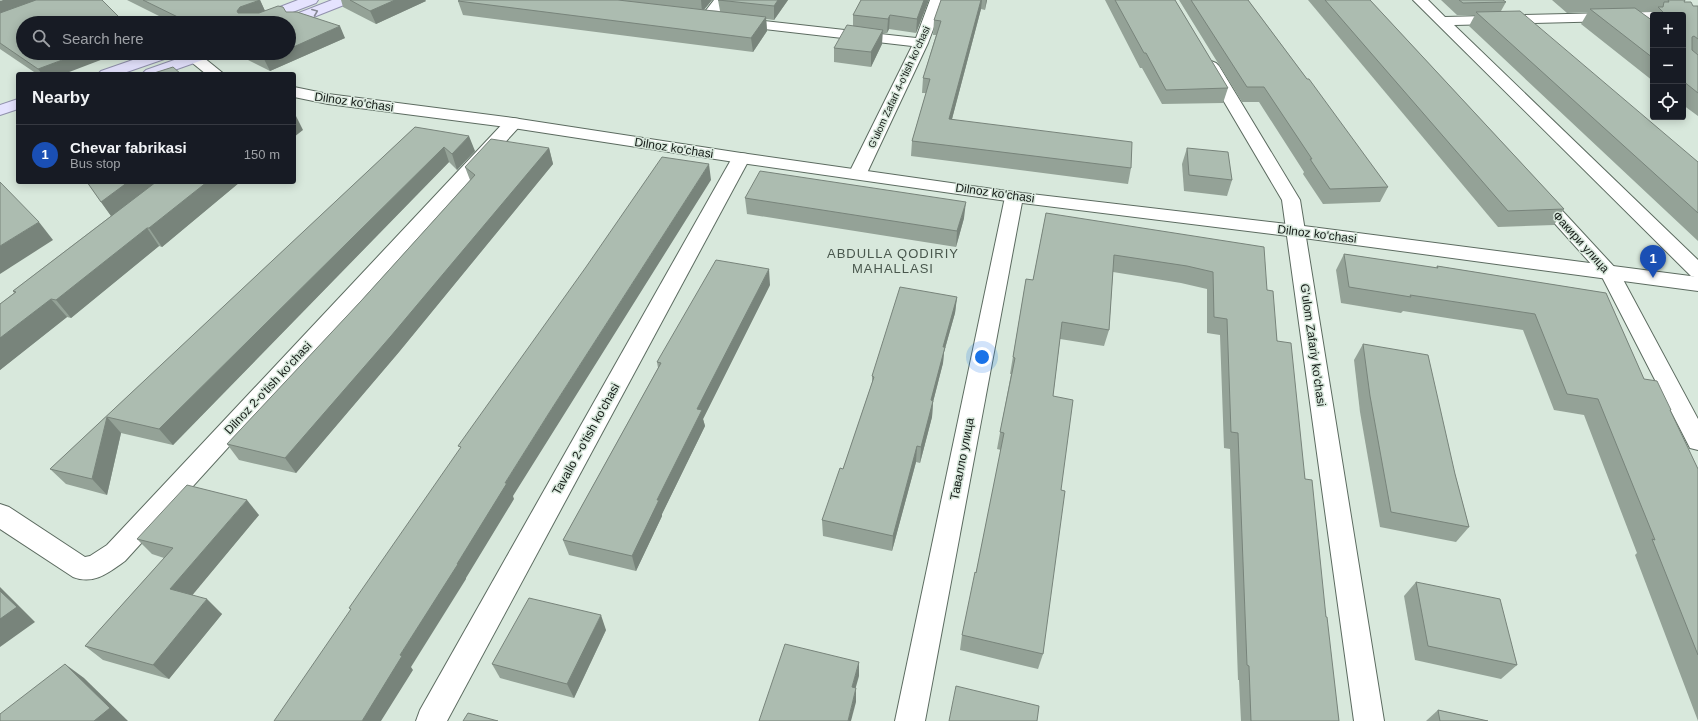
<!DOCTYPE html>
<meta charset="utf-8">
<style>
body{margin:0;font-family:Helvetica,sans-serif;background:#242831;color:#f1f3f6}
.controls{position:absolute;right:12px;top:12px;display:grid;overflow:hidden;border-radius:4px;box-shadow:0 2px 10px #0003}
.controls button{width:36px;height:36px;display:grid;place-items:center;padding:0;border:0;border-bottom:1px solid #363941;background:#171b24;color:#f1f3f6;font:20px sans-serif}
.you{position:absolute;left:982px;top:357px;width:14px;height:14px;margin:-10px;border:3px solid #fff;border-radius:50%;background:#1a73e8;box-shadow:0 0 0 6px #1a73e833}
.badge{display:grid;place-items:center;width:26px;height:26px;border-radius:50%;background:#db2777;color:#fff;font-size:13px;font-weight:700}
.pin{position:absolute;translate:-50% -33px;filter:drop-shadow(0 1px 2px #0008)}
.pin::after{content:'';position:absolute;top:21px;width:14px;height:12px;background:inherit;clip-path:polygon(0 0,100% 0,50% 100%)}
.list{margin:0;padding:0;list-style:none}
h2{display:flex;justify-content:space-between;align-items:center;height:52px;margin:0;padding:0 16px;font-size:17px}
h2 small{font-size:13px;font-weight:400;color:#9ea1a6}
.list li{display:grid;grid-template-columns:26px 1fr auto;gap:12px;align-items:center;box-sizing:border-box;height:60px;padding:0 16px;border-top:1px solid #363941}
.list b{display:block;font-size:15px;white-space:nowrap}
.list p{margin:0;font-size:13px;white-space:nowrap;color:#9ea1a6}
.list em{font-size:13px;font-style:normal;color:#9ea1a6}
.icon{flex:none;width:22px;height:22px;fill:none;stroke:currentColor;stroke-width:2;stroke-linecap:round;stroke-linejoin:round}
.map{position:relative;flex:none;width:1698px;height:721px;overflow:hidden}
.search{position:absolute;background:#171b24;box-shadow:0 2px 10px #0003;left:16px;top:16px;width:280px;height:44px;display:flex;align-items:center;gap:10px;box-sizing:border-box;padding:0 14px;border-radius:22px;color:#9ea1a6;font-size:15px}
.panel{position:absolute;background:#171b24;box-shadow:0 2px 10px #0003;left:16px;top:72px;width:280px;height:112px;border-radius:4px}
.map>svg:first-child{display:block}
</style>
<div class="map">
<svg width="1698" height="721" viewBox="0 0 1698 721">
<rect width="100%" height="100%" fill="#d8e8dc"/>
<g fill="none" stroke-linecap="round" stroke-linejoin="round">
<defs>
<g id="street">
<path d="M 714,0 L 728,0 C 721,10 715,24 702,21 L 700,18 Z"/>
<polygon points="930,0 944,0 928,43 867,173 864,177 858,178 852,177 849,173 912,46 737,26 732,25 730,22 732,19 737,18 916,38"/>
<polygon points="1413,0 1428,0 1445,17 1653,12 1658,13 1659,15 1653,15 1653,20 1454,25 1698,260 1698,278 1691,276"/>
<polygon points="1211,61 1216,63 1219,66 1300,200 1384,721 1354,721 1282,200 1203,66 1206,63"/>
<path d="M 513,118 L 519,119 L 521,123 L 519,127 L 125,561 C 108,573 94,585 73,577 L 0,529 L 0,504 L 9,507 L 85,557 L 90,556 L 107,545 L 507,119 Z"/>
<polygon points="741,153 747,154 750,158 447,721 416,721 420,710 732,158 735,154"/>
<polygon points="1539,191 1545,192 1619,272 1698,419 1698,450 1690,448 1601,275 1530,196 1533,192"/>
<polygon points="1014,192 1020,193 1023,197 925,721 895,721 1005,197 1008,193"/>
</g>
<g id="secondary">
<polygon points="180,53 198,53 224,74 206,74"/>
<polygon points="294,87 328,94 513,118 741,153 1014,192 1296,225 1698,277 1698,291 1296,237 1014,202 741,163 513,128 328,104 294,97"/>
</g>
<g id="primary">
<polygon points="298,0 318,0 316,3 264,23 244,23 246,20"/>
<polygon points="332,0 351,0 349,3 301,22 296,23 291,22 289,19 291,16"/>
<polygon points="153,53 176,53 173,56 121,74 98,74 101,71"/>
<polygon points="194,53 217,53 214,56 163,74 143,73 146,70"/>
<polygon points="18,99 18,109 0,115 0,105"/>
</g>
</defs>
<use href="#street" stroke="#5c6b60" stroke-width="2"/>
<use href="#secondary" stroke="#5c6b60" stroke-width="2"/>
<use href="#primary" stroke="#9191ad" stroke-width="2"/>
<use href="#street" fill="#fff" fill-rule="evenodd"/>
<use href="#secondary" fill="#fff" fill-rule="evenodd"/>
<use href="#primary" fill="#e5e3fe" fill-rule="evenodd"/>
</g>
<g fill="#94a297" fill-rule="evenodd">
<polygon points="0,0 64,74 37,74 0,49"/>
<polygon points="127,0 260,0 265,11 286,12 345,38 270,71 234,53 289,53 289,23 173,23"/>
<polygon points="341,0 425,0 426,1 376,24 343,7"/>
<polygon points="460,0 712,0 704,10 720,11 718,0 788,0 774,20 766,19 767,31 753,52 463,15 458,1"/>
<polygon points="861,0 929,0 916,33 889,29 887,33 882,33 882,44 871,67 834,62 834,48 853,26 853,15"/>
<polygon points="941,0 987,0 985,10 981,9 952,119 1131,168 1128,184 911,156 912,141 926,93 922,93 923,78 936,35 933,35 934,20"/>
<polygon points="1105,0 1175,0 1228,88 1223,103 1162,104 1142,68 1140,68"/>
<polygon points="1179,0 1248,0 1388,187 1380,202 1323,204 1303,174 1304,172 1259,102 1242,102"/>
<polygon points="1308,0 1370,0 1564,209 1554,225 1498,227"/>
<polygon points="1441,0 1503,0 1506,2 1501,11 1698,162 1698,241 1469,26 1475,15 1457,15"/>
<path d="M 1552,0 L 1685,0 L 1684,2 L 1693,6 L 1698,6 L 1698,116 L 1683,105 L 1683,15 L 1653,15 L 1653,81 L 1581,24 L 1588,12 L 1567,13 ZM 1640,12 L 1655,12 L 1650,19 Z"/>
<polygon points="415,127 475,151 457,170 449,162 173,445 121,433 107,495 66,484 50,469"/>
<polygon points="549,148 553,164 399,352 296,473 239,460 227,444 361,301 470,180 465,167"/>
<polygon points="1187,148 1232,180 1227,196 1184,191 1182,164"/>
<polygon points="87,182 240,182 162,247 159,246 71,318 67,317 0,370 0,304 14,293 13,291 111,216"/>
<polygon points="745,198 964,218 956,247 747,214"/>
<polygon points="1046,213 1267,290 1305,479 1326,617 1339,721 1241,721 1239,680 1238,680 1230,449 1224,448 1220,335 1207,333 1207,289 1181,283 1113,272 1109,330 1104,346 1060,339 1053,396 1061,490 1043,654 1038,669 960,650 962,635 976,573 1001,450 997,449 1011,374 1010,374 1026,279 1033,280"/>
<polygon points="1344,254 1436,268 1437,266 1606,293 1644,379 1671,410 1670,411 1698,469 1698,721 1635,555 1637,553 1584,415 1554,410 1523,330 1403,311 1401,313 1341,303 1336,270"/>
<polygon points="770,285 703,419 705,426 662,514 662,516 636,571 569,555 563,540 658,368 657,362"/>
<polygon points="957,297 955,313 944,352 943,363 933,402 932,417 920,463 916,462 892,551 823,536 822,520 843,469 872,383 872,376"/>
<polygon points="1363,344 1455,474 1469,527 1456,542 1380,527 1360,412 1354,360"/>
<polygon points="259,515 192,595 222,614 169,679 103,660 85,646 164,558 152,554 137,539"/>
<polygon points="1416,582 1517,665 1501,679 1415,660 1404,596"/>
<polygon points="606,630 574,698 500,678 492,664"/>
<polygon points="1438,710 1488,721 1426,721"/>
</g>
<g fill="#78847b">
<polygon points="3,0 40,0 0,16 0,1"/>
<polygon points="260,0 265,11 243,22 237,11 240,7"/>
<polygon points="395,0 425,0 426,1 376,24 370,11"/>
<polygon points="701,0 712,0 702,12"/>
<polygon points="778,0 788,0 774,20 774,6"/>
<polygon points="924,0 929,0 916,33 917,19"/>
<polygon points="981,0 982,0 981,9 948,134 949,119"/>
<polygon points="986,0 987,0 985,10"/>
<polygon points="890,15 889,29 887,33 888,19"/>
<polygon points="766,17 767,31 753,52 751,38"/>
<polygon points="340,26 345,38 270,71 264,59 279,53 289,53 289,49"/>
<polygon points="883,30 882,44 871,67 871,52"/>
<polygon points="81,53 119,53 64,74 42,74 38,69"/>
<polygon points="294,112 303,130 294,137"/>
<polygon points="469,136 475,151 457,170 452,154"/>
<polygon points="444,147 449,162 173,445 159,429"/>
<polygon points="549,148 553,164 399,352 296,473 285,458"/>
<polygon points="709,164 711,180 555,429 513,496 514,499 466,578 466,579 411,667 413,670 381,721 362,721 400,655 457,564 505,483 549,413"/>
<polygon points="128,182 164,182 114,220 101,202"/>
<polygon points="207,182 240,182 162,247 149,228"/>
<polygon points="966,202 964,218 956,247 957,231"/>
<polygon points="39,222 53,240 0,274 0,246"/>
<polygon points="147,228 159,246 71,318 56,300"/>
<polygon points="769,269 770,285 703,419 705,426 662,514 662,516 636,571 632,556 697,409"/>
<polygon points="957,297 955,313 944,352 943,363 933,402 932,417 920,463 921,447 931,400 943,347"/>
<polygon points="51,299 67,317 0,370 0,338"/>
<polygon points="107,417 121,433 107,495 92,479"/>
<polygon points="917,446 916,462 892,551 893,536"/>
<polygon points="247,500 259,515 185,604 170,589"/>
<polygon points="0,587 35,622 0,647"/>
<polygon points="207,599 222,614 169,679 153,665"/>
<polygon points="601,615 606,630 574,698 567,684"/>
<polygon points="859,662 859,676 852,701 852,687"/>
<polygon points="65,664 84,678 128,721 94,721"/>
<polygon points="856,688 856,702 851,721 848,721"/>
</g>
<g fill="#acbcb0" stroke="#78847b">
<polygon points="36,0 102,0 125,23 23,23 23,53 81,53 38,69 0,43 0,13"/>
<polygon points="143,0 260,0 240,7 237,11 238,13 259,13 278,6 283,7 286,12 297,12 340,26 289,49 289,23 190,23"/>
<polygon points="350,0 395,0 370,11"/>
<polygon points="460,0 618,0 766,17 751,38 458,1"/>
<polygon points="718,0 778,0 774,6"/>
<polygon points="861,0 924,0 917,19 890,15 888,19 853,15"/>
<polygon points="941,0 981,0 949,119 1132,142 1131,168 912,141 930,79 923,78 941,21 934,20"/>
<polygon points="1115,0 1175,0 1228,88 1166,90 1146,53 1144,53"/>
<polygon points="1191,0 1248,0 1307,79 1309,79 1388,187 1330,189 1310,159 1312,159 1264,87 1247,87"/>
<polygon points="1325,0 1370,0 1564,209 1508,211"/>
<polygon points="1459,0 1503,0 1506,2 1463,3"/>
<polygon points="1668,0 1685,0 1684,2 1691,2 1693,6 1698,6 1698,39 1694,36 1692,37 1692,50 1698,55 1698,93 1683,81 1683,15 1664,15 1664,13 1658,7 1663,7 1664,2 1669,2"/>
<polygon points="1635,8 1653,21 1653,58 1590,9"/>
<polygon points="1520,11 1698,162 1698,213 1476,12"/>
<polygon points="847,25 883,30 871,52 834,48"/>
<polygon points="251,53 279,53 264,59"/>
<polygon points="173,67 181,74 151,74"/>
<polygon points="415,127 469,136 452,154 444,147 159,429 107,417 92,479 50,469"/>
<polygon points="491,139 549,148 391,336 285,458 227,444 361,301 475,175 465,167"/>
<polygon points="1187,148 1228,152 1232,180 1189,175"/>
<polygon points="662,157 709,164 549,413 505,483 507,483 457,564 458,564 400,655 402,656 362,721 274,721 351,609 349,608 461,447 458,446 586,267"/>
<polygon points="760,171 966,202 957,231 745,198"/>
<polygon points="0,182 39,222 0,246"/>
<polygon points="87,182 128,182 101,202"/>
<polygon points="156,182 207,182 149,228 147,228 56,300 51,299 0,338 0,304 16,292 13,291"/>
<polygon points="1046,213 1264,247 1267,290 1273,291 1277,341 1291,343 1305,479 1312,480 1326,617 1327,617 1339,721 1251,721 1249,666 1247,665 1238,433 1231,432 1227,319 1214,317 1213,272 1187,266 1114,255 1109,330 1062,322 1053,396 1073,400 1061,490 1065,491 1043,654 962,635 975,572 976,573 1004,433 1000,432 1015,358 1013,357 1026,279 1033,280"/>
<polygon points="1344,254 1438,268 1437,266 1606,293 1644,379 1657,381 1671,410 1670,410 1698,469 1698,655 1652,539 1655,540 1598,399 1567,394 1535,314 1410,295 1411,297 1349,287"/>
<polygon points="716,260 769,269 697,409 702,410 657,500 659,500 632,556 563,540 661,363 657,362"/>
<polygon points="900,287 957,297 943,347 945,347 931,400 933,401 921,447 917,446 893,536 822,520 840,468 843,469 874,377 872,376"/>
<polygon points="1363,344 1428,355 1455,474 1469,527 1391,512 1370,396"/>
<polygon points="187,485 247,500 170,589 207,599 153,665 85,646 173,548 137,539"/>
<polygon points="1416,582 1500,599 1517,665 1428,646"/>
<polygon points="0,591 17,607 0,619"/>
<polygon points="529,598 601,615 567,684 492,664"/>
<polygon points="785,644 859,662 852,687 856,688 848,721 759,721"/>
<polygon points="65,664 110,708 94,721 0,721 0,714"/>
<polygon points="956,686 1039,706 1037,721 949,721"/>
<polygon points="1438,710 1488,721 1440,721"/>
<polygon points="468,713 498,721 463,721"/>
</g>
<defs><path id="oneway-chevron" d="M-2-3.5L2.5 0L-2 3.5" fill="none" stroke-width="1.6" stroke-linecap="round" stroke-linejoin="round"/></defs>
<use stroke="#878996" href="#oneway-chevron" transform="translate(315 12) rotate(-22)"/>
<g text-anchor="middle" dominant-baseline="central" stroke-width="3" stroke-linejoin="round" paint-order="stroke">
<g font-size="10" fill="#151b17" stroke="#d8e8dc">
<text transform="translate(899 87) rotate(-65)">G'ulom Zafari 4-o'tish ko'chasi</text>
</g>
<g font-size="12" fill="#151b17" stroke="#d8e8dc">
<text transform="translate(354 102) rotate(8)">Dilnoz ko'chasi</text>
<text transform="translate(674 148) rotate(9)">Dilnoz ko'chasi</text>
<text transform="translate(995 193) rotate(8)">Dilnoz ko'chasi</text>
<text transform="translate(1317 234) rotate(7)">Dilnoz ko'chasi</text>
<text transform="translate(1581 242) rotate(48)">Факири улица</text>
<text transform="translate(1313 345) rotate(82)">G'ulom Zafariy ko'chasi</text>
<text transform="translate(268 388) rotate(-47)">Dilnoz 2-o'tish ko'chasi</text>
<text transform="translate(586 439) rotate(-61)">Tavallo 2-o'tish ko'chasi</text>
<text transform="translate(962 459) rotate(-79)">Тавалло улица</text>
</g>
<g font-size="13" letter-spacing="1" fill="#49574d" stroke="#d8e8dc">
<text x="893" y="253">ABDULLA QODIRIY<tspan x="893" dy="15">MAHALLASI</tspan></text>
</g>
</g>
</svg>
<div class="controls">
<button>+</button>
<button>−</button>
<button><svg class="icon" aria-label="locate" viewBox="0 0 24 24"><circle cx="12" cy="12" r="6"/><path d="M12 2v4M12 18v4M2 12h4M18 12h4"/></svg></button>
</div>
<div class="you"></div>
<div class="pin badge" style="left:1653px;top:278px;background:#1a4fb4">1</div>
<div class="search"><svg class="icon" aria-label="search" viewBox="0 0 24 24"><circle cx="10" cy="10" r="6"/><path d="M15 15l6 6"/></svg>Search here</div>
<section class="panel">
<h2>Nearby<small></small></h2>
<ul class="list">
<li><span class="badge" style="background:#1a4fb4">1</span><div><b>Chevar fabrikasi</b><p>Bus stop</p></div><em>150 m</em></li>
</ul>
</section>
</div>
